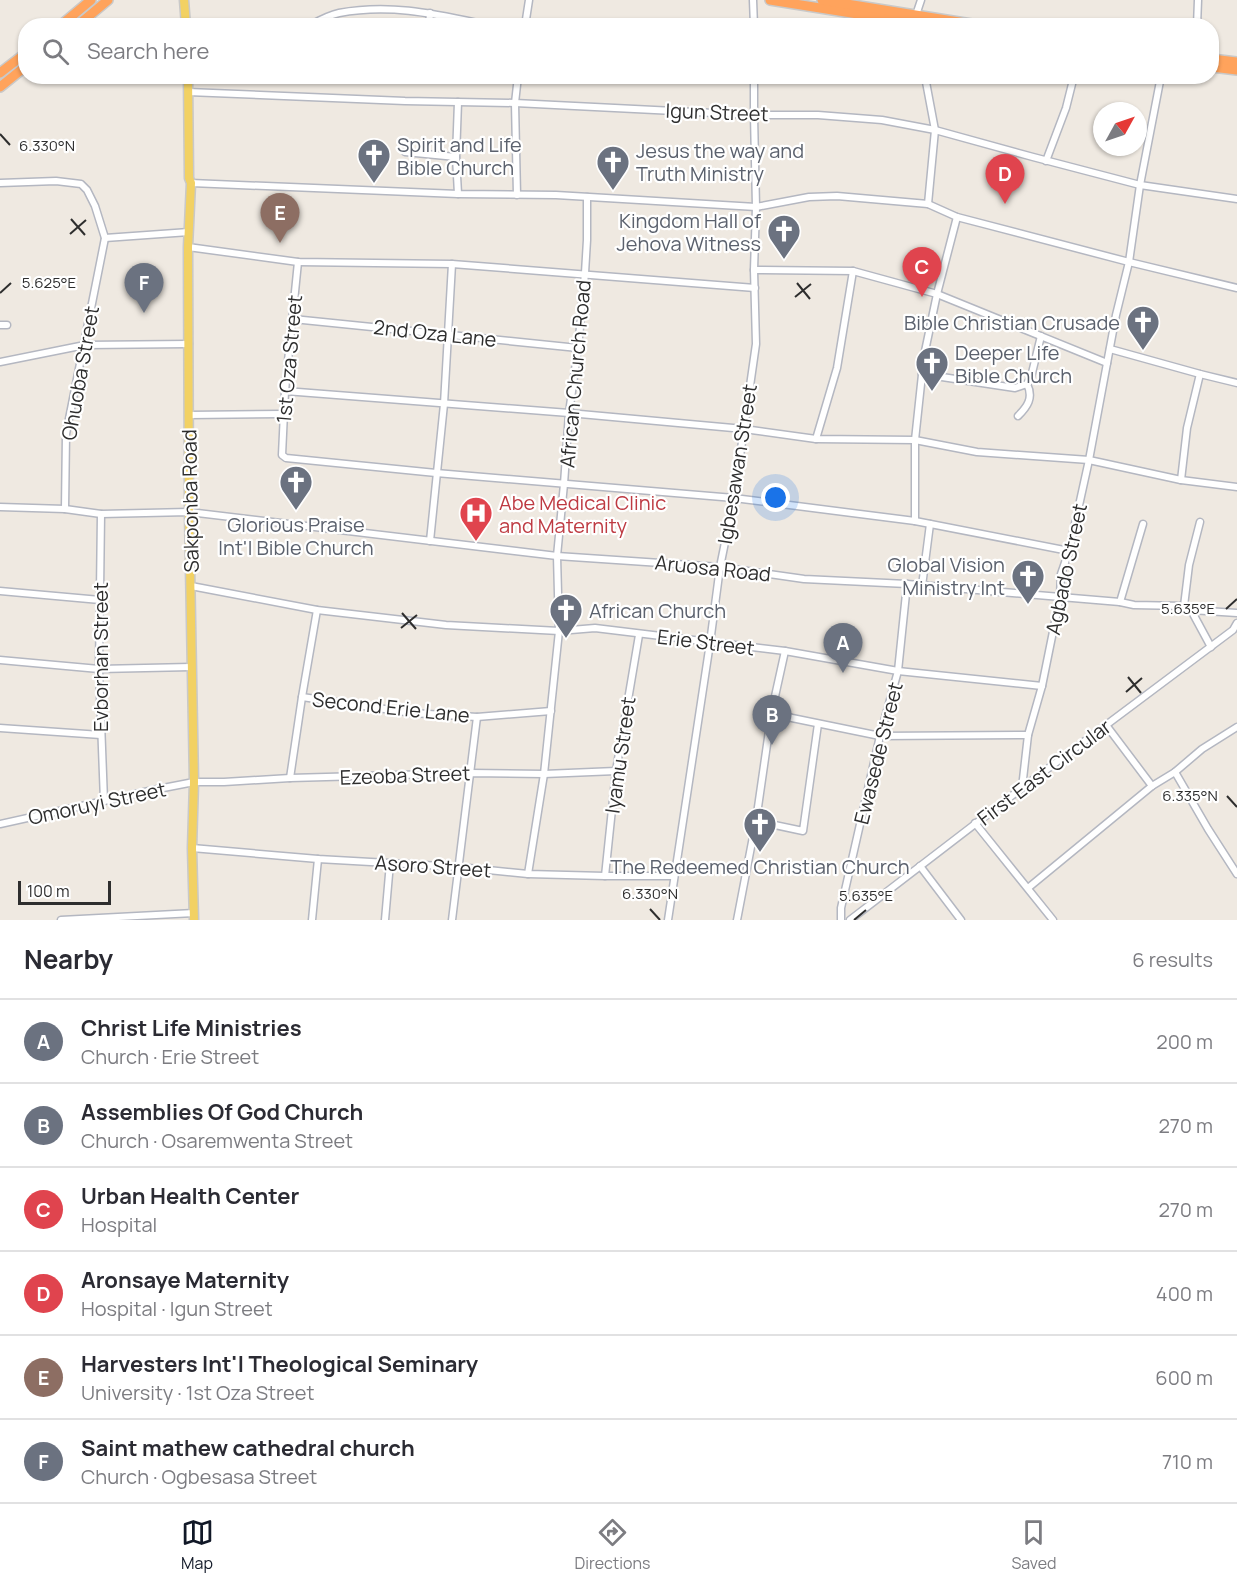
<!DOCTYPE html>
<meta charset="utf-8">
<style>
body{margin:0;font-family:Manrope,sans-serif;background:#f7f7f7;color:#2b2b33}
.compass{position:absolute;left:1093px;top:102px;width:54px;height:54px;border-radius:50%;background:#fff;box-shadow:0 2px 4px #0004;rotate:50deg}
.scale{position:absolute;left:18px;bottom:15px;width:93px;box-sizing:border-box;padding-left:6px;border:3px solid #2e2e2e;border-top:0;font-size:16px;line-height:21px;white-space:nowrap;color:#2e2e2e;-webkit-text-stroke:4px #fff;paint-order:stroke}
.you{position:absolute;left:776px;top:498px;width:21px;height:21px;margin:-15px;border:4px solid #fff;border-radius:50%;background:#1a73e8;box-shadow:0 0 0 9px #1a73e833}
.badge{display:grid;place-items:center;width:39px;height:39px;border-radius:50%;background:#111827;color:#fff;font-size:20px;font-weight:700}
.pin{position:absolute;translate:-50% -50px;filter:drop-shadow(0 2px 3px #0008)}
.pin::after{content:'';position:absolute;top:32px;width:21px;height:18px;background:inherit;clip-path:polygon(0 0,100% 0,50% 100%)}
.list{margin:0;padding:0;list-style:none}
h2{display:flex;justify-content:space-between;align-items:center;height:78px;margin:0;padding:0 24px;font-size:26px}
h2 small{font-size:20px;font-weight:400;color:#7c7c81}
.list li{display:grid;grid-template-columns:39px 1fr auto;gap:18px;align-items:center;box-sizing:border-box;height:84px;padding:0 24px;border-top:2px solid #e1e1e2}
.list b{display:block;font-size:22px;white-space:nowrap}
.list p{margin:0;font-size:20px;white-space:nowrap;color:#7c7c81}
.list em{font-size:20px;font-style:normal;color:#7c7c81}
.icon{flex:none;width:33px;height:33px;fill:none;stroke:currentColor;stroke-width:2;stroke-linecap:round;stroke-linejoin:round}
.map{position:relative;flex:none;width:1237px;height:920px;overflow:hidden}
.search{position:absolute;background:#fff;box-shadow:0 2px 4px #0004;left:18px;right:18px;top:18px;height:66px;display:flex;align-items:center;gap:15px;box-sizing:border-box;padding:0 21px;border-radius:24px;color:#7c7c81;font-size:22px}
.sheet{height:582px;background:#fff}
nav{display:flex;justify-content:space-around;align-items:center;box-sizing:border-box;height:84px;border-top:2px solid #e1e1e2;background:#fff;font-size:16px;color:#7c7c81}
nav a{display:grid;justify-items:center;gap:3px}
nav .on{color:#111827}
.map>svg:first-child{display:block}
</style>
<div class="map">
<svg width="1237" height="920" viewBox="0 0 1237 920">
<rect width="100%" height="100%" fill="#efe9e1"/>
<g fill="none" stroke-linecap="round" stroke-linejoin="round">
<defs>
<g id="minor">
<polyline points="753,0 754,26"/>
<polyline points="916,15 921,0"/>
<path d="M 309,26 C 318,21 329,15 339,13 C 393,3 439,15 492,26"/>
<polyline points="429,26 430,13"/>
<polyline points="525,26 529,0"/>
<polyline points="1197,26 1198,0"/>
<polyline points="926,76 926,82 935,130 928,204"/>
<polyline points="188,92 405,101 515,103 754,115 818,115 882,120 935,130 1033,157 1140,185 1237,199"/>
<polyline points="458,102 456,157 458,194"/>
<polyline points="405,152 456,157"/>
<polyline points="1046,161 1066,108 1074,76"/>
<polyline points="0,183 56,181 81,184 87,190 95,206 105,238 66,434 65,509"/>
<polyline points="191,183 458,194 556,195 756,207 809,197 837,196 928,204 957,217 1129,262 1237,288"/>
<polyline points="517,195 515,103 518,76"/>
<polyline points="105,238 189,232"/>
<polyline points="188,247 298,262 452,264 755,288"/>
<polyline points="298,262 285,391 282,455 286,458 436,473 734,498 915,521 1069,551"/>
<polyline points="754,270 853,271 937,294 1107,363"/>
<polyline points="293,319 578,348"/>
<polyline points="0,325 7,325"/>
<polyline points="1110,349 1200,374 1237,383"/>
<polyline points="0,362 85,345 189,344"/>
<polyline points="922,374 1015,388 1027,384 1031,377 1041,336"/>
<polyline points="285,391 569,413 744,429 816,439 915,440 977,452 1089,460 1181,480 1237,487"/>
<polyline points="189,415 283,414"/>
<path d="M 1018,416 C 1027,407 1034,398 1027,384"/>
<polyline points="816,439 837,368 853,271"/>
<polyline points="1181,480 1187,428 1200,374"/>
<polyline points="0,507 65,509 101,514 189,512 557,556 720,567 804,579 907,584 1120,602 1134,605 1184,606 1191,610 1237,613"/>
<polyline points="101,514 99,669 104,801"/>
<polyline points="915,521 915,440 924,356 937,294 957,217"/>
<polyline points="430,541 444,404 452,264"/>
<polyline points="191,586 317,610 446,625 559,631 595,628 785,651 898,671 1042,686"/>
<polyline points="922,586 930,524"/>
<polyline points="0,591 100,600"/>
<polyline points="1120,602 1143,524"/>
<polyline points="1184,606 1189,565 1200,522"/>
<polyline points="1191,610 1211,647"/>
<polyline points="0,660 99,669 191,667"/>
<polyline points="302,697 412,713 477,717 551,711"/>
<polyline points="772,710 792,718 880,736 1028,735"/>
<polyline points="1106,725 1152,786"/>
<polyline points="0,728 101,735"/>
<polyline points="1175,772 1208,829 1237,874"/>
<polyline points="290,778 302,697 317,610"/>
<polyline points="1022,788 1028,735 1042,686 1060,597 1061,574 1069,551 1089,460 1116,315 1129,262 1140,185 1161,76"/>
<polyline points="756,821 803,831 818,724"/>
<polyline points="975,823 1053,920"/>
<polyline points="0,824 158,789 194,782 224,782 290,778 470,773 544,774 616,771"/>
<polyline points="192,848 318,859 459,867 528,874 605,876 674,876"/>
<polyline points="920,866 961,920"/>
<polyline points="528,874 544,774 559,631 557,556 564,484 569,413 578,348 585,273 587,240 587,197"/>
<polyline points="605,876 616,771 639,635"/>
<polyline points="1028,888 1152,786 1175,772 1202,749 1237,727"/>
<polyline points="61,920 194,913"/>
<polyline points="312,920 318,859"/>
<polyline points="385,920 390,863"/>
<polyline points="452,920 477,717"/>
<polyline points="668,920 710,643 720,567 734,498 756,344 754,270 756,207 754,115 754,76"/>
<polyline points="737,920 756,821 772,710 785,651"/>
<polyline points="841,920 841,908 880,736 898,671 907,584"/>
<polyline points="850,920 1022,788 1233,630 1237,623"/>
</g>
<g id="major">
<polyline points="184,0 186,26"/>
<polyline points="188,76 189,178 191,183 188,247 189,512 194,782 192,848 194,920"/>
</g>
<g id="highway">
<polyline points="770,0 933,26"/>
<polyline points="822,0 984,26"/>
<polyline points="60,26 91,0"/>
<polyline points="77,26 108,0"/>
<polyline points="1212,59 1237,62"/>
<polyline points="1212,67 1237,70"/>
<polyline points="0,73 26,53"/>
<polyline points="0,87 26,66"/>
</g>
</defs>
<use href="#minor" stroke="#b4b7c1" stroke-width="9"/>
<use href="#major" stroke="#c9c9c9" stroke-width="11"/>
<use href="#highway" stroke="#c9c9c9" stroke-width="12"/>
<use href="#minor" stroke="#fff" stroke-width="6"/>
<use href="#major" stroke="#f2d163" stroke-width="8"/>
<use href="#highway" stroke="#ffa35c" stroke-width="9"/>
</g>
<path fill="none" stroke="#2e2e2e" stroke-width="2" d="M 0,134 L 10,145M 71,219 L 85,235M 70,234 L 86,220M 797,283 L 810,299M 0,293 L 11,283M 795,297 L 811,284M 1226,609 L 1237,599M 402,613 L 416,629M 401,628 L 417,615M 1128,677 L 1141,693M 1126,692 L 1142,678M 1227,796 L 1237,807M 650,909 L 660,920M 854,920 L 866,910"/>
<defs>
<symbol id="church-pin" viewBox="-11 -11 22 30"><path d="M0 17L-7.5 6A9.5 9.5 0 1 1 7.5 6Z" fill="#6b7280" stroke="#fff"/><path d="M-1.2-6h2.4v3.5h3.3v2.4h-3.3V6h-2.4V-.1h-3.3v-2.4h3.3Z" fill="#fff"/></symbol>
<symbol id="hospital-pin" viewBox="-11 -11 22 30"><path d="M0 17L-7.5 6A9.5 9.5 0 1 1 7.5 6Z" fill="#e0444e" stroke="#fff"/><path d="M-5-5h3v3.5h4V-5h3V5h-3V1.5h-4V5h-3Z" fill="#fff"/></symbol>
</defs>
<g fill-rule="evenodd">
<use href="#church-pin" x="355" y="136" width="38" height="52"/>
<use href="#church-pin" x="594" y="143" width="38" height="52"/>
<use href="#church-pin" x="765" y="212" width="38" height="52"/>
<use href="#church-pin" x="1124" y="303" width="38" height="52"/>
<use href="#church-pin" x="913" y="344" width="38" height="52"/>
<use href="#church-pin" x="277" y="463" width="38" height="52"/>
<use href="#hospital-pin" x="457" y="494" width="38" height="52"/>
<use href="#church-pin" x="1009" y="557" width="38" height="52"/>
<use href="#church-pin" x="547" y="591" width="38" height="52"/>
<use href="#church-pin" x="741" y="805" width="38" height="52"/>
</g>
<g text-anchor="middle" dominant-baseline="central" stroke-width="4.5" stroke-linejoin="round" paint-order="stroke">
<g font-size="20" fill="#2e2e2e" stroke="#fff">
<text transform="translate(717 112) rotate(2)">Igun Street</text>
<text transform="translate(435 333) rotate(6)">2nd Oza Lane</text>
<text transform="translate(289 359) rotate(-85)">1st Oza Street</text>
<text transform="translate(80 373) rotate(-80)">Ohuoba Street</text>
<text transform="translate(575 374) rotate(-85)">African Church Road</text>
<text transform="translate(737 464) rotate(-81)">Igbesawan Street</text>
<text transform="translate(190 501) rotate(-91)">Sakponba Road</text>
<text transform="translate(713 568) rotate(6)">Aruosa Road</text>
<text transform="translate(1066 569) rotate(-78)">Agbado Street</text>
<text transform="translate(706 642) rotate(7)">Erie Street</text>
<text transform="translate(100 657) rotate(-90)">Evborhan Street</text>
<text transform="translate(391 707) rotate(6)">Second Erie Lane</text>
<text transform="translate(878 753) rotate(-76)">Ewasede Street</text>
<text transform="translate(620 755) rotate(-82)">Iyamu Street</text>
<text transform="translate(1044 772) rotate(-37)">First East Circular</text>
<text transform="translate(405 775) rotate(-2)">Ezeoba Street</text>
<text transform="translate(97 803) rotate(-12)">Omoruyi Street</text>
<text transform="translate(433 866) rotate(4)">Asoro Street</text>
</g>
<g font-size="20" fill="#5b616d" stroke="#fff" text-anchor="start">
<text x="397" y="144">Spirit and Life<tspan x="397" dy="23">Bible Church</tspan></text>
<text x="636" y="150">Jesus the way and<tspan x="636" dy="23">Truth Ministry</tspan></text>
<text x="761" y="220" text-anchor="end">Kingdom Hall of<tspan x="761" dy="23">Jehova Witness</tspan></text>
<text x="1120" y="322" text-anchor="end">Bible Christian Crusade</text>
<text x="955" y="352">Deeper Life<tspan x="955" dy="23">Bible Church</tspan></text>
<text x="296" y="524" text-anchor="middle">Glorious Praise<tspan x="296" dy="23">Int'l Bible Church</tspan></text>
<text x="1005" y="564" text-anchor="end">Global Vision<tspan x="1005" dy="23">Ministry Int</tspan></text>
<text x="589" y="610">African Church</text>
<text x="760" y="866" text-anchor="middle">The Redeemed Christian Church</text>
</g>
<g font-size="20" fill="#be3a42" stroke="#fff" text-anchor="start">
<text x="499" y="502">Abe Medical Clinic<tspan x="499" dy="23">and Maternity</tspan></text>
</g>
</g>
<g font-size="15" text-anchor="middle" fill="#2e2e2e" stroke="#fff" stroke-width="4.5" stroke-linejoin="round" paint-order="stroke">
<text x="47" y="151">6.330°N</text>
<text x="49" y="288">5.625°E</text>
<text x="1188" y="614">5.635°E</text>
<text x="1190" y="801">6.335°N</text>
<text x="650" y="899">6.330°N</text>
<text x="866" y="901">5.635°E</text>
</g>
</svg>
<svg class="compass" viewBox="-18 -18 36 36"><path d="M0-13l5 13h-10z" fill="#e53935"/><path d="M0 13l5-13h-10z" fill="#7c7c81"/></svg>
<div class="scale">100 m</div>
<div class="you"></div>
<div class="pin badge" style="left:843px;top:673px;background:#6b7280">A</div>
<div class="pin badge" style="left:772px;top:745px;background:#6b7280">B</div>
<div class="pin badge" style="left:922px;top:297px;background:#e0444e">C</div>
<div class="pin badge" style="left:1005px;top:204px;background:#e0444e">D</div>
<div class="pin badge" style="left:280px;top:243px;background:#8d6e63">E</div>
<div class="pin badge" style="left:144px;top:313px;background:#6b7280">F</div>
<div class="search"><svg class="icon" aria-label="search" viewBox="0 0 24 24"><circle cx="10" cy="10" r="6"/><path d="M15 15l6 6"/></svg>Search here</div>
</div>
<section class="sheet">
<h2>Nearby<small>6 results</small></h2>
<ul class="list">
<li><span class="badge" style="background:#6b7280">A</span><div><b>Christ Life Ministries</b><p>Church · Erie Street</p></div><em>200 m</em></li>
<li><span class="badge" style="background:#6b7280">B</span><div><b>Assemblies Of God Church</b><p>Church · Osaremwenta Street</p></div><em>270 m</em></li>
<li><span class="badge" style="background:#e0444e">C</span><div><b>Urban Health Center</b><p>Hospital</p></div><em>270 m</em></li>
<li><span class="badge" style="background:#e0444e">D</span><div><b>Aronsaye Maternity</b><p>Hospital · Igun Street</p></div><em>400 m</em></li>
<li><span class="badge" style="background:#8d6e63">E</span><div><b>Harvesters Int'l Theological Seminary</b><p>University · 1st Oza Street</p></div><em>600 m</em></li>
<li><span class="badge" style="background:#6b7280">F</span><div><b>Saint mathew cathedral church</b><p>Church · Ogbesasa Street</p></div><em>710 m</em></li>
</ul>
</section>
<nav>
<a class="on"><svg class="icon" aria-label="map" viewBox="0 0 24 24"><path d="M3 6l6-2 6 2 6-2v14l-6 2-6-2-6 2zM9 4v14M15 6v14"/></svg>Map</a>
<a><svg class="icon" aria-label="directions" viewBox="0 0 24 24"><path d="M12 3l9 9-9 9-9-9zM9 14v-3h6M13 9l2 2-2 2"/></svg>Directions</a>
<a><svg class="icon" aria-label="saved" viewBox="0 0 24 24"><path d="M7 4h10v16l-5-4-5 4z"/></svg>Saved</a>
</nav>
